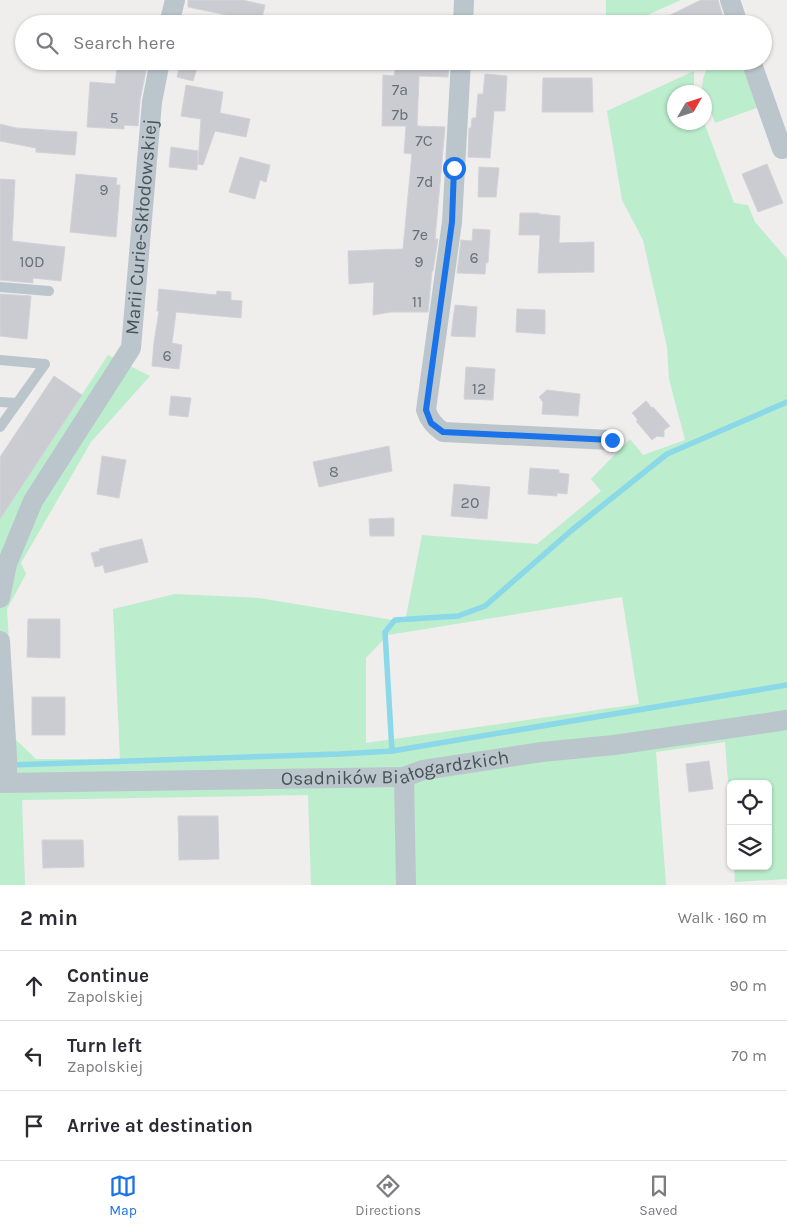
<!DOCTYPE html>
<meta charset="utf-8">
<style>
body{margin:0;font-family:Karla,sans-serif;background:#f7f7f7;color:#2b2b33}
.controls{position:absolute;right:15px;bottom:15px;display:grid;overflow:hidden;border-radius:8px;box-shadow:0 1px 4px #0004}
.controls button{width:45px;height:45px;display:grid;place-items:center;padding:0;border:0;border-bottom:1px solid #e1e1e2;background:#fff;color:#2b2b33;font:25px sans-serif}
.compass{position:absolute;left:667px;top:85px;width:45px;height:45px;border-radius:50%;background:#fff;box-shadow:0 1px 4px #0004;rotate:51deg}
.stop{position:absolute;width:15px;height:15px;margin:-11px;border:4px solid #1a73e8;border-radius:50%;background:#fff}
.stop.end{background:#1a73e8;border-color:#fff;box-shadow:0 1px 5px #0008}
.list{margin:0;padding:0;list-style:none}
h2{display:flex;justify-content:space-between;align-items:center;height:65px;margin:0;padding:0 20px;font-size:21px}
h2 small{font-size:16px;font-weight:400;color:#7c7c81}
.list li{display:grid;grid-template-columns:32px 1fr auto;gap:15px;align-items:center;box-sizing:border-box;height:70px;padding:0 20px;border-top:1px solid #e1e1e2}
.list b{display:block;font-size:19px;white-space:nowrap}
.list p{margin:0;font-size:16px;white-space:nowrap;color:#7c7c81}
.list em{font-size:16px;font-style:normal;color:#7c7c81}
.icon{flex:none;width:28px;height:28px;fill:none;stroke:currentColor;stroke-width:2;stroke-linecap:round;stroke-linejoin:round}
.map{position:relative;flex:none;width:787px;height:885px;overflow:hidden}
.search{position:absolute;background:#fff;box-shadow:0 1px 4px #0004;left:15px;right:15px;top:15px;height:55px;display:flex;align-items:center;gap:12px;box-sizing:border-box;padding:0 18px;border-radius:28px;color:#7c7c81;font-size:19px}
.sheet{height:275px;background:#fff}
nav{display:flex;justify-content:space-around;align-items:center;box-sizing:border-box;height:70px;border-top:1px solid #e1e1e2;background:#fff;font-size:14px;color:#7c7c81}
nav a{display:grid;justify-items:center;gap:2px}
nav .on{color:#1a73e8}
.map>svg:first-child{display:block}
</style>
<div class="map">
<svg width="787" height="885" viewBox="0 0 787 885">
<rect width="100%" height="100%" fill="#f0eded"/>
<g fill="#bcedcd" fill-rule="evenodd">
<polygon points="606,0 681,0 627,24 606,24"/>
<path d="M 716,61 L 745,61 L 762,106 L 715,123 L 705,96 L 704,92 L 702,90 C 703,78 704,67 716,61 Z"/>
<path d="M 694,71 L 694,92 L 674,92 L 674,122 L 704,122 L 734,203 L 748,205 L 755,222 L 787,259 L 787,879 L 735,882 L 734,866 L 768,866 L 768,784 L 731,784 L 731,821 L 725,742 L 656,752 L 666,885 L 311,885 L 308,795 L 22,800 L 25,885 L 0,885 L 0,519 L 108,355 L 150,376 L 91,442 L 21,563 L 26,574 L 7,609 L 15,739 L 36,759 L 120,759 L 113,609 L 175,594 L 259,598 L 405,622 L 422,535 L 537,544 L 601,491 L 591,479 L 630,439 L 643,455 L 685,440 L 669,379 L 667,347 L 643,240 L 622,200 L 607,111 ZM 622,597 L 639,704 L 366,743 L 366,658 L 388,635 Z"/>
</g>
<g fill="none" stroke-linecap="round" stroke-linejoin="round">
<g stroke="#8ad8e8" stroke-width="5.5">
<polyline points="392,751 385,632 395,620 458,616 485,606 572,530 667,454 787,402"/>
<polyline points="10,765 340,754 392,751 787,685"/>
</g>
</g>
<g fill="#caccd2" stroke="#d1d3d8">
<polygon points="188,0 242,0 265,5 261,22 188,7"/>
<polygon points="701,0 718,0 725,24 701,24 699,17 681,24 659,24 658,21"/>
<polygon points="118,61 148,61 140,100 138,126 124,125 124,129 87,127 90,82 115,84"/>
<polygon points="181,61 199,61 193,81 177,77"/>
<polygon points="397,61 449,61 448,77 419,76 417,126 445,127 435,239 438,239 433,271 432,271 428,312 391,312 373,315 374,282 349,284 348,251 403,249 412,154 404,153 406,126 382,126 383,75 394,76"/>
<polygon points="485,74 507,76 505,111 494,111 490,158 468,157 469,128 471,128 472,118 476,118 478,94 483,94"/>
<polygon points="543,78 592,78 593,112 542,112"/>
<polygon points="186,85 223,92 220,113 250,119 246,137 215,131 203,165 198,164 201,119 181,116"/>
<polygon points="0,124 16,128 77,132 75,155 36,152 36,148 0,141"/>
<polygon points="171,147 198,151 197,170 169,167"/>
<polygon points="240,157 270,165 266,182 260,180 255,199 229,192"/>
<polygon points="767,164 783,203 758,212 742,174"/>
<polygon points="479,167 499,168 496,197 478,197"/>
<polygon points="76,174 117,178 116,185 120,185 116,237 70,232"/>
<polygon points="0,179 15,180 12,241 65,247 61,281 33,278 33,283 0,280"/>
<polygon points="520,213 539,213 539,214 560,216 559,243 594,242 594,272 538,273 540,235 519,235"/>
<polygon points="473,229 490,230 488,263 486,262 485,274 457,273 461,240 472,241"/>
<polygon points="159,289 216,295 217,291 231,292 231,300 242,301 241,318 176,312 172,343 182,345 179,369 152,366 154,342 159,311 157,311"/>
<polygon points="0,294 31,296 27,339 0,336"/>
<polygon points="455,305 477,307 475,337 451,336"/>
<polygon points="517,309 545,310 545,334 516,332"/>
<polygon points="466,367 495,369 493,400 464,399"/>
<polygon points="54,376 82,395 0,519 0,457"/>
<polygon points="547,390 580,394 578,416 542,414 543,402 539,397"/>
<polygon points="171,396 191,398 188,417 169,415"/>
<polygon points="646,401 652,408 653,407 670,426 664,430 664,437 657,436 652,440 636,421 638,420 632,413"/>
<polygon points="389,446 392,471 319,487 313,462"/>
<polygon points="102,456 126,460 119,498 97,494"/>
<polygon points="530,468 559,470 559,473 569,474 567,494 557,493 557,496 528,494"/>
<polygon points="454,484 490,487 487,519 451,516"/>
<polygon points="394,518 394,536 370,536 369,519"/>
<polygon points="142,539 148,562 105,573 103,565 95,567 91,553 100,551 99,549"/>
<polygon points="28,619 60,619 60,658 27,657"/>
<rect x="32" y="697" width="33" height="38"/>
<polygon points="709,761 713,789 689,792 686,764"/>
<polygon points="178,816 218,816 219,859 179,860"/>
<polygon points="42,840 83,840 84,867 43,868"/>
</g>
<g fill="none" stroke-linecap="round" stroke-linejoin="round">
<g stroke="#bbc5cc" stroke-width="10">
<polyline points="0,287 49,291"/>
<polyline points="0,360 45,364 0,427"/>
<polyline points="0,402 17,403"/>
</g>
<g stroke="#bbc5cc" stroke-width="20">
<polyline points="730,0 738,24"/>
<polyline points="169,24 175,0"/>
<polyline points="463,24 464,0"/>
<path d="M 461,61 L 452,222 L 426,410 C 429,420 434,426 443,432 L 611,440"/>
<polyline points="751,61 782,149"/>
<path id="s1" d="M 0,598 L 7,564 L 33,501 L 131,348 L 152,102 L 160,61"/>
<polyline points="0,641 7,757 7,782"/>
<polyline points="404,777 406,885"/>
<path id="s2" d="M 0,783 L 404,777 L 423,770 L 542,752 L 614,745 L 787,720"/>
</g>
</g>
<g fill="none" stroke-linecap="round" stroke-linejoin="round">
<polyline stroke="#1a73e8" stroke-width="6" points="454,168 452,222 426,410 431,423 443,432 612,440"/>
</g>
<g text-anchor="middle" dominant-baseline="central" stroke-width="4" stroke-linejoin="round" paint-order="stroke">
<g font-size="16" fill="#677078">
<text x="400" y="89">7a</text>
<text x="400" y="114">7b</text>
<text x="114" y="117">5</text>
<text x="424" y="140">7C</text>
<text x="425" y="181">7d</text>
<text x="104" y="189">9</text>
<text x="420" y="234">7e</text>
<text x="474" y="257">6</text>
<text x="32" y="261">10D</text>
<text x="419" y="261">9</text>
<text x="417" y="301">11</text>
<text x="167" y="355">6</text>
<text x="479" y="388">12</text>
<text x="334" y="471">8</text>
<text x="470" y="502">20</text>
</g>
<g font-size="19" fill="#46515a" stroke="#fff">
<text stroke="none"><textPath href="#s1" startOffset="406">Marii Curie-Skłodowskiej</textPath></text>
<text stroke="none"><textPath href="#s2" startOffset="396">Osadników Białogardzkich</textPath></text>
</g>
</g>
</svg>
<div class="controls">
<button><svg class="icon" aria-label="locate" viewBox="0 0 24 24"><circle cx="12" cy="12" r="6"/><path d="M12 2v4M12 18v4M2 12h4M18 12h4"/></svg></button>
<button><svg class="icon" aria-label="layers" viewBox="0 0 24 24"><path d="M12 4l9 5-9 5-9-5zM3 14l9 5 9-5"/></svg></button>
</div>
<svg class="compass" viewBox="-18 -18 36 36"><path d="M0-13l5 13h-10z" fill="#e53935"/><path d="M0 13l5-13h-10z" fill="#7c7c81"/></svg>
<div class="stop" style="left:454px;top:168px"></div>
<div class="stop end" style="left:612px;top:440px"></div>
<div class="search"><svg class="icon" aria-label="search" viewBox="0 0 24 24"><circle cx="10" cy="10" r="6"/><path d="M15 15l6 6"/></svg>Search here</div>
</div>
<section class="sheet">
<h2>2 min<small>Walk · 160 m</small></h2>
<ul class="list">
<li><svg class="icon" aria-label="ahead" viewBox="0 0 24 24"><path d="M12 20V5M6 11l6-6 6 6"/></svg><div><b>Continue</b><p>Zapolskiej</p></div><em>90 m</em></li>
<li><svg class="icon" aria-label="left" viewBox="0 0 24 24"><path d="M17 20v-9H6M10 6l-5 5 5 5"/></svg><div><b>Turn left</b><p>Zapolskiej</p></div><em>70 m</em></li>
<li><svg class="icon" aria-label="arrive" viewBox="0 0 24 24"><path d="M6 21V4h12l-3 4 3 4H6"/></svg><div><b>Arrive at destination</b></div></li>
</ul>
</section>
<nav>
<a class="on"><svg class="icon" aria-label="map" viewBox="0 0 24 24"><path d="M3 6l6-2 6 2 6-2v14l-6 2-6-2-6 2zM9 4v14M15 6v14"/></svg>Map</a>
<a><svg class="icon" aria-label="directions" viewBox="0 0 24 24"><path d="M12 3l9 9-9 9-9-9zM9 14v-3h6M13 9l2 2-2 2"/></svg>Directions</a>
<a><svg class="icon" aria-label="saved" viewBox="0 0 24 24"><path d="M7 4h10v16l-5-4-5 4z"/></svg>Saved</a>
</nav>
